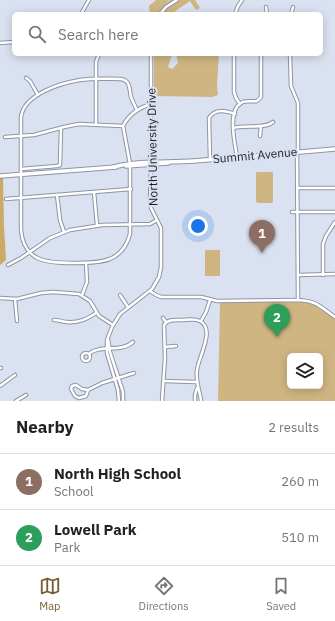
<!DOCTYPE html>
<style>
body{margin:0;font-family:"IBM Plex Sans",sans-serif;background:#f2f2f2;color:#222}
.controls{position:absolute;right:12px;bottom:12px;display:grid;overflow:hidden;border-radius:6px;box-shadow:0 2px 10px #0003}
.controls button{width:36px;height:36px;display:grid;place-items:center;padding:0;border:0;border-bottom:1px solid #e0e0e0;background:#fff;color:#222;font:20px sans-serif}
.you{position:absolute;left:198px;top:226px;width:14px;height:14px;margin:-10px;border:3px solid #fff;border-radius:50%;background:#1a73e8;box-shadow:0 0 0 6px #1a73e833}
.badge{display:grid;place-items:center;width:26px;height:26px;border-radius:50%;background:#755e2e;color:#fff;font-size:13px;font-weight:700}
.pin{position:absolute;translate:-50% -33px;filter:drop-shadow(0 1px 2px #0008)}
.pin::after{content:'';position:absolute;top:21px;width:14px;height:12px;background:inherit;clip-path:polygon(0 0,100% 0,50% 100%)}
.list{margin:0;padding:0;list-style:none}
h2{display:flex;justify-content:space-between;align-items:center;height:52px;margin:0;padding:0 16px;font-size:17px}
h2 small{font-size:13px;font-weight:400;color:#767676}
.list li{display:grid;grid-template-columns:26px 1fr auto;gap:12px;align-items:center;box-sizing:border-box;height:56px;padding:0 16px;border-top:1px solid #e0e0e0}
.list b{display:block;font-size:15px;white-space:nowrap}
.list p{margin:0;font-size:13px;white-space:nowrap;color:#767676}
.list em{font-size:13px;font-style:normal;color:#767676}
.icon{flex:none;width:22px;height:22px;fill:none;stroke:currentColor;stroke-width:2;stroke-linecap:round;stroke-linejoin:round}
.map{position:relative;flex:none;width:335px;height:401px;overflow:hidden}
.search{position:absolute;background:#fff;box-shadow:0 2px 10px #0003;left:12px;right:12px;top:12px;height:44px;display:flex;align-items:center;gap:10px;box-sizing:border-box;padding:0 14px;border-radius:6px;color:#767676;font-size:15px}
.sheet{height:164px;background:#fff}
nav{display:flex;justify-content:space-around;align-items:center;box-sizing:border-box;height:56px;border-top:1px solid #e0e0e0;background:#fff;font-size:11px;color:#767676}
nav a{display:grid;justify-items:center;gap:2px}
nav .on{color:#755e2e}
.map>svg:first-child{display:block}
</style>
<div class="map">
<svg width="335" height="401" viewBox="0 0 335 401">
<rect width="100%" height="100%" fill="#dae1f0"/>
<g fill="#cfb582" fill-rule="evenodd">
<polygon points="156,0 169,0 165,4 170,0 173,0 164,7 157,14 155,14 164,4 155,14 150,14 149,6"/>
<polygon points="180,0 195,0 200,8 196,10 190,1 171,14 162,14 169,7"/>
<polygon points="154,54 172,54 168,67 172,69 178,63 176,54 219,54 217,85 218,95 212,97 154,96"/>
<polygon points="257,172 272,172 273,173 273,201 272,203 257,203 256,201 256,173"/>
<rect x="205" y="250" width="15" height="26"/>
<path d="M 298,301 C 317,302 320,309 335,318 L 335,401 L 218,401 L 220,303 ZM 290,356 L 320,356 L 320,386 L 290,386 Z"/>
</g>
<polygon fill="#cbaa68" points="0,178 3,178 4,226 6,260 0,265"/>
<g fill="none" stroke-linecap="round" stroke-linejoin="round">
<defs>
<g id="minor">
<polyline points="266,7 267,14"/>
<polyline points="81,14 89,0"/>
<polyline points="160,14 166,7 177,0"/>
<polyline points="235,14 238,6 242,0"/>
<polyline points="291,14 293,7"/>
<polyline points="0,43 14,42"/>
<polyline points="234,54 234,92 236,98 240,104"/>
<polyline points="290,54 291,86 298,103 298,152"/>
<polyline points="26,78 30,81 38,95"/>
<polyline points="96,124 96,62 99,54"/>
<path d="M 233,128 C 245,125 265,129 273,122"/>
<polyline points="260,136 261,126"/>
<polyline points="5,137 34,135 64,127 79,124 123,126"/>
<polyline points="297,152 298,300"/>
<path d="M 237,157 C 235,144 227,111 241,103 C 245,100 252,102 257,101 L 261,97 L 261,54"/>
<path d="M 210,159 L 209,118 C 215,108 226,111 235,114"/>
<path d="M 130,164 L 123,126 C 129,114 138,108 151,104"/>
<path d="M 130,166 L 130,234 C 122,264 98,263 73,263 C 47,263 24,262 21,230 L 21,117 C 24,94 61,83 80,80 C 94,78 107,79 121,79 C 131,81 129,89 131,97 C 133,102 135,106 137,110"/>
<polyline points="21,169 57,166 60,165 61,128"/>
<polyline points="297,188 335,188"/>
<polyline points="94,192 97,225"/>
<polyline points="57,195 60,220 64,232"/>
<polyline points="6,199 131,189"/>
<polyline points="292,212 335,212"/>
<polyline points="8,265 21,258 50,238 70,230 102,225 150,224 157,220"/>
<polyline points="298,275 335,274"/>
<polyline points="323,275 323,244 326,236 335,222"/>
<path d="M 150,291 L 156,295 L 161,297 L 201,297 L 217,301 L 298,300 C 318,301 320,307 335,317"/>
<polyline points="82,295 87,282 86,263"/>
<polyline points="120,295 128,307"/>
<polyline points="0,298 17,299 41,293 53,292 79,294 90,301 99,316 113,325"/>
<polyline points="15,299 17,321"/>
<polyline points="163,318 166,322"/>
<path d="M 54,320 C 59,320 63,322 67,322 C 79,323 87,319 96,313"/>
<polyline points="201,321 206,312 210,300"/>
<polyline points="108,339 110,352 123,392 123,401"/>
<polyline points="165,347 176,346"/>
<circle cx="86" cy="357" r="4"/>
<path d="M 90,353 C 102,344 121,353 133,342"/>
<polyline points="0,368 1,368"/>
<polyline points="164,381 196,382"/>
<polygon points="76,385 82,389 88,390 86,396 79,398 75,396 71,389 72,386"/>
<polyline points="0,386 15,375"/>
<polyline points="88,390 102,383 134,373"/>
<polyline points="16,401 26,395"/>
<polyline points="119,401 118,390 107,353 107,340 112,327 120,314 152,289 159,277 161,267 161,228 151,208 150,201 151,165 151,54"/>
<path d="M 162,401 L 165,358 L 164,325 C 168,319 174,320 181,320 C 187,320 194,318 200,321 C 216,329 198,358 197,370 C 195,382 200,390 201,401"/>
<polyline points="195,401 195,395 197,388"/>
</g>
<g id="major">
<polyline points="126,166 168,163"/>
<path d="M 114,167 C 140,160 167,163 194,161 C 241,157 288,153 335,149"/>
<polyline points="0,176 116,167"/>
</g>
</defs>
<use href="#minor" stroke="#8f95a3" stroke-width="4.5"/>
<use href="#major" stroke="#8f95a3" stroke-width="5.5"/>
<use href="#minor" stroke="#fff" stroke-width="2.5"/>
<use href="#major" stroke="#fff" stroke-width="3.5"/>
</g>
<g text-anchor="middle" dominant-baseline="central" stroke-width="4" stroke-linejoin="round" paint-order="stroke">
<g font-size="12" fill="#1d1f24" stroke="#dae1f0">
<text transform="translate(152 147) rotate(-91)">North University Drive</text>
<text transform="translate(255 155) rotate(-5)">Summit Avenue</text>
</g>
</g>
</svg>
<div class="controls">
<button><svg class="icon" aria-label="layers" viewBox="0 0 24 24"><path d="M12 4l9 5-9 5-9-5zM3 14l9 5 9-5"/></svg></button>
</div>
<div class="you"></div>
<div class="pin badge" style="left:262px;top:253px;background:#8d6e63">1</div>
<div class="pin badge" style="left:277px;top:337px;background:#2e9e5b">2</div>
<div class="search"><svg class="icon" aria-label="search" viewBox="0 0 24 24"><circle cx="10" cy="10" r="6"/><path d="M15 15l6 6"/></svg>Search here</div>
</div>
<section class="sheet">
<h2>Nearby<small>2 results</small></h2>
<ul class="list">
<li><span class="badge" style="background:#8d6e63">1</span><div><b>North High School</b><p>School</p></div><em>260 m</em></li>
<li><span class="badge" style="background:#2e9e5b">2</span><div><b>Lowell Park</b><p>Park</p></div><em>510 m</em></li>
</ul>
</section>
<nav>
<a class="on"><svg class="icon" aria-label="map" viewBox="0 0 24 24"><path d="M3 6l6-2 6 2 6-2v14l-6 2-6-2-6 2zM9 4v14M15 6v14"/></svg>Map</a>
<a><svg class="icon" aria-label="directions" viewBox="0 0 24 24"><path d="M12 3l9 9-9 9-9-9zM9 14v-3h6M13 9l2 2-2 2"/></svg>Directions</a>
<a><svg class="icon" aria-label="saved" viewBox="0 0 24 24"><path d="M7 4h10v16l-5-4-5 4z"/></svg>Saved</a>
</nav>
